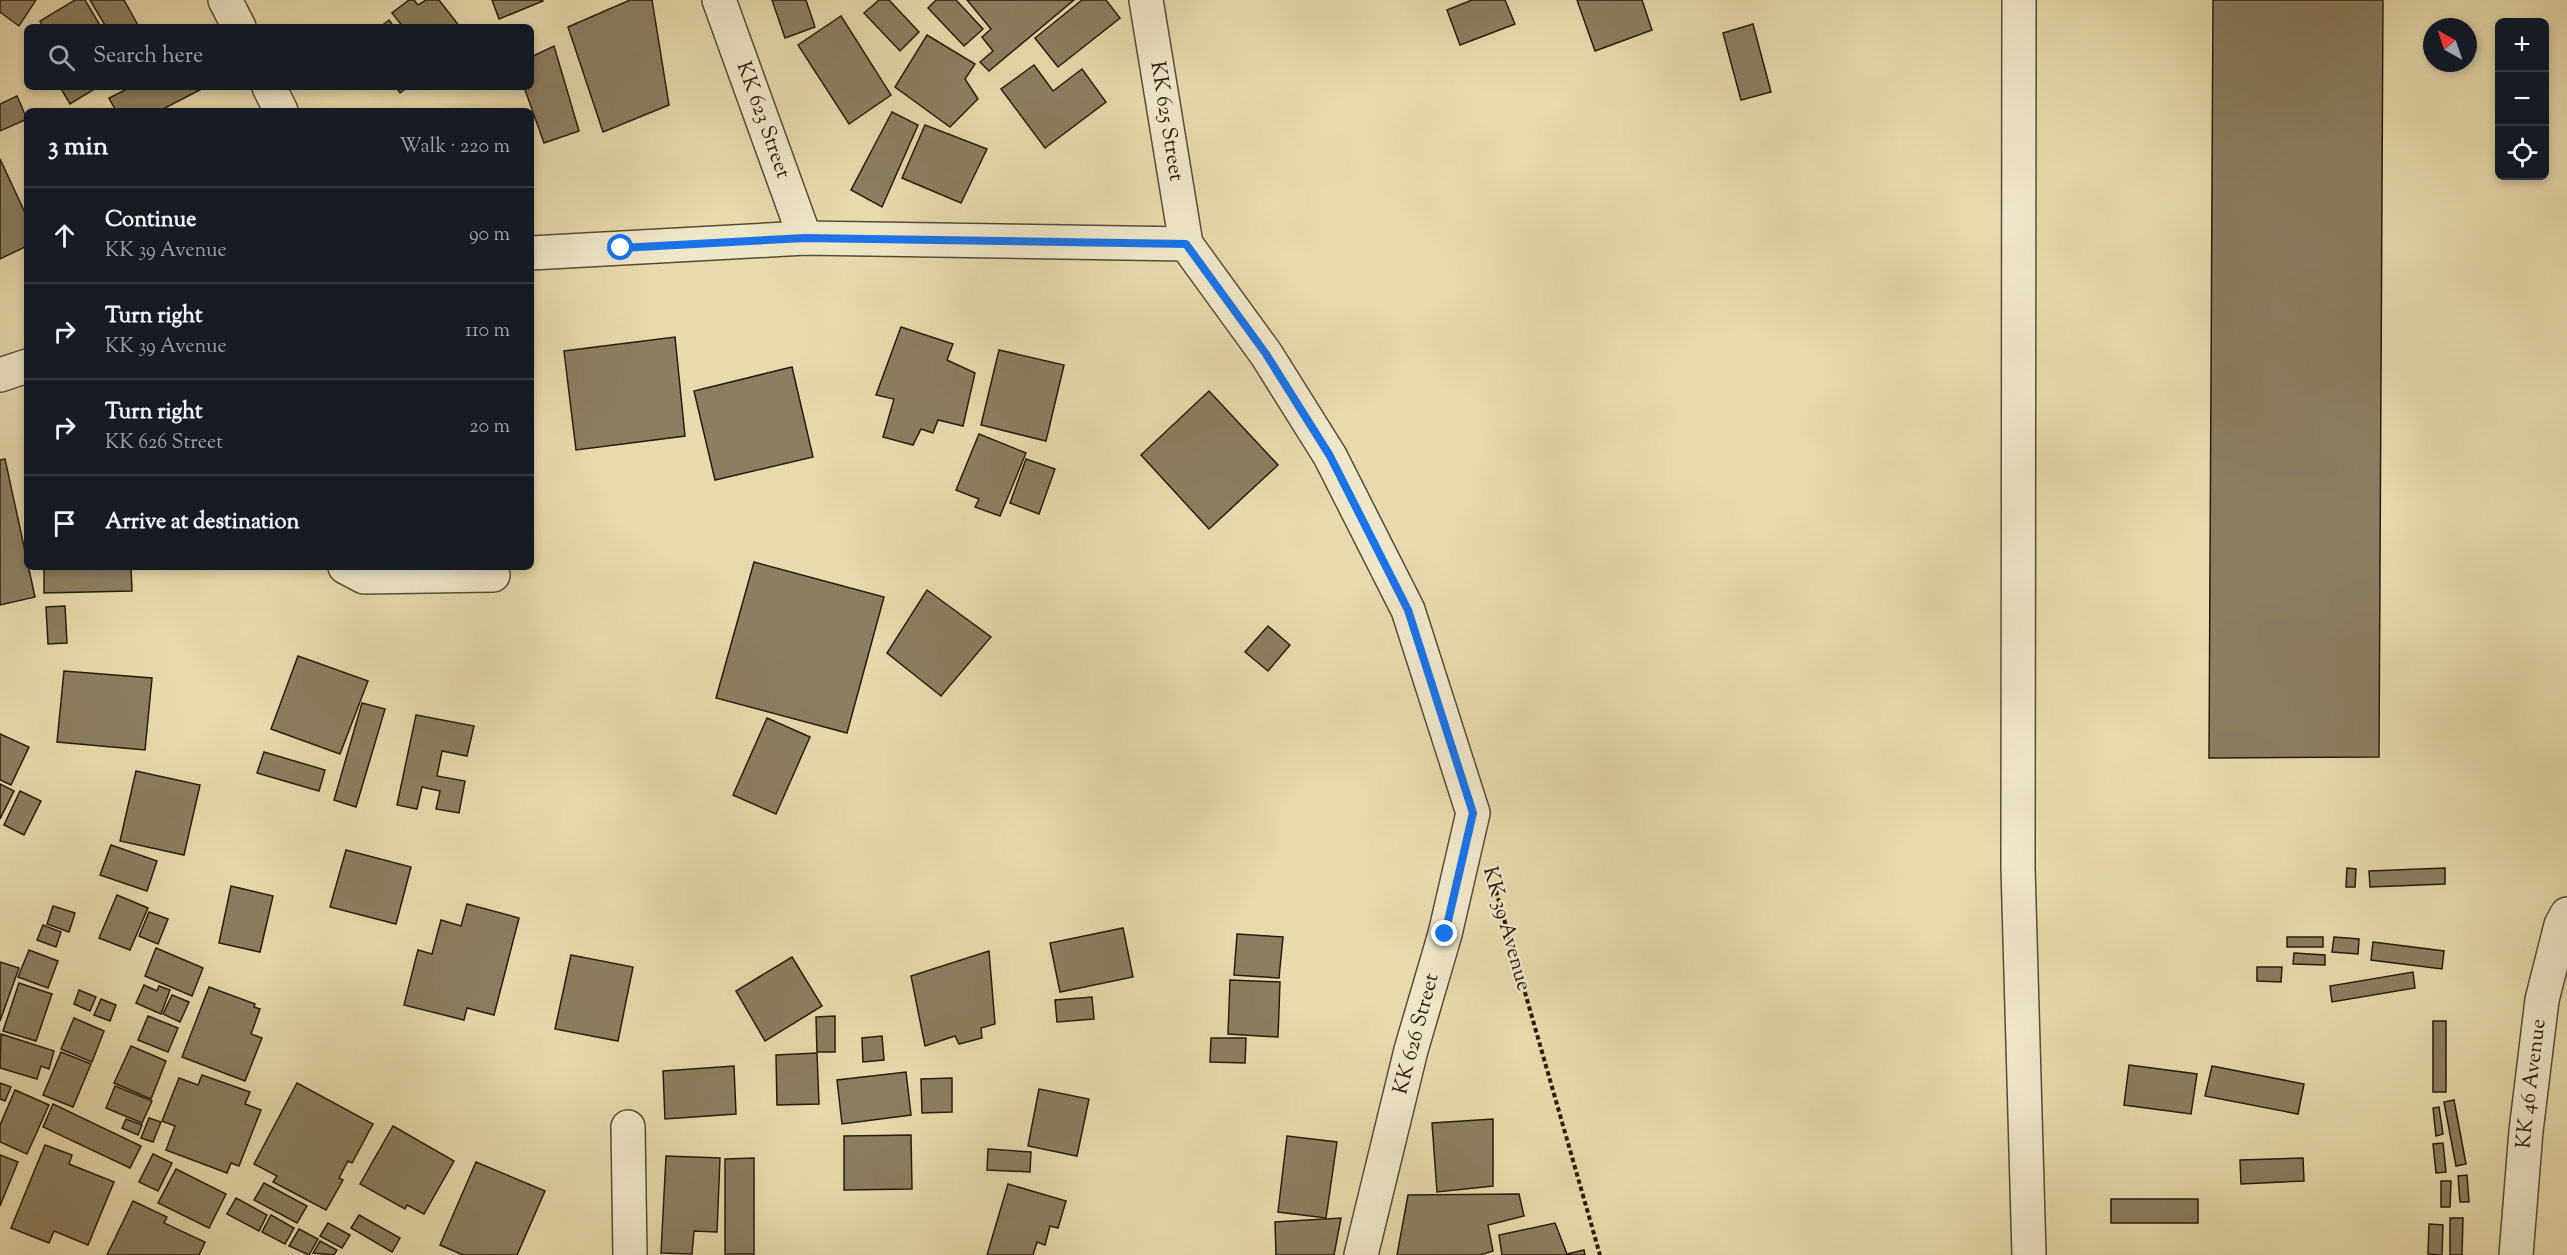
<!DOCTYPE html>
<meta charset="utf-8">
<style>
body{margin:0;font-family:"Sorts Mill Goudy",serif;background:#20242c;color:#f1f3f6}
.controls{position:absolute;right:18px;top:18px;display:grid;overflow:hidden;border-radius:9px;box-shadow:0 3px 9px #0003}
.controls button{width:54px;height:54px;display:grid;place-items:center;padding:0;border:0;border-bottom:2px solid #363941;background:#171b24;color:#f1f3f6;font:30px sans-serif}
.compass{position:absolute;left:2423px;top:18px;width:54px;height:54px;border-radius:50%;background:#171b24;box-shadow:0 3px 9px #0003;rotate:320deg}
.stop{position:absolute;width:18px;height:18px;margin:-14px;border:4px solid #1a73e8;border-radius:50%;background:#fff}
.stop.end{background:#1a73e8;border-color:#fff;box-shadow:0 2px 6px #0008}
.list{margin:0;padding:0;list-style:none}
h2{display:flex;justify-content:space-between;align-items:center;height:78px;margin:0;padding:0 24px;font-size:26px}
h2 small{font-size:20px;font-weight:400;color:#9ea1a6}
.list li{display:grid;grid-template-columns:39px 1fr auto;gap:18px;align-items:center;box-sizing:border-box;height:96px;padding:0 24px;border-top:2px solid #363941}
.list b{display:block;font-size:22px;white-space:nowrap}
.list p{margin:0;font-size:20px;white-space:nowrap;color:#9ea1a6}
.list em{font-size:20px;font-style:normal;color:#9ea1a6}
.icon{flex:none;width:33px;height:33px;fill:none;stroke:currentColor;stroke-width:2;stroke-linecap:round;stroke-linejoin:round}
.map{position:relative;flex:none;width:2567px;height:1255px;overflow:hidden}
.search{position:absolute;background:#171b24;box-shadow:0 3px 9px #0003;left:24px;top:24px;width:510px;height:66px;display:flex;align-items:center;gap:15px;box-sizing:border-box;padding:0 21px;border-radius:9px;color:#9ea1a6;font-size:22px}
.panel{position:absolute;background:#171b24;box-shadow:0 3px 9px #0003;left:24px;top:108px;width:510px;height:462px;border-radius:9px}
.map>svg:first-child{display:block}
</style>
<div class="map">
<svg width="2567" height="1255" viewBox="0 0 2567 1255">
<rect width="100%" height="100%" fill="#e7daac"/>
<filter id="stains"><feTurbulence type="fractalNoise" baseFrequency=".00333" numOctaves="4"/><feColorMatrix values="0 0 0 0 .2 0 0 0 0 .09 0 0 0 0 .02 0 0 0 .5 -.17"/></filter>
<radialGradient id="worn" r=".72"><stop offset=".6" stop-color="#630" stop-opacity="0"/><stop offset="1" stop-color="#630" stop-opacity=".3"/></radialGradient>
<g fill="#8b7f61" stroke="#271c0f" stroke-width="1.5">
<polygon points="0,0 36,0 19,26 0,12"/>
<polygon points="75,0 85,0 101,27 43,27 40,21"/>
<polygon points="90,0 124,0 139,27 106,27"/>
<polygon points="409,0 414,0 418,5 426,0 439,0 460,27 403,27 392,13"/>
<polygon points="492,0 542,0 543,1 499,19"/>
<polygon points="630,0 652,0 669,105 603,132 568,27"/>
<polygon points="772,0 806,0 815,27 785,38"/>
<polygon points="879,0 889,0 919,32 900,51 864,13"/>
<polygon points="936,0 956,0 983,29 964,46 928,8"/>
<polygon points="967,0 1074,0 989,71 980,62 993,51 982,37 991,29"/>
<polygon points="1082,0 1106,0 1120,18 1058,67 1035,38"/>
<polygon points="1472,0 1505,0 1515,24 1460,45 1447,10"/>
<polygon points="1577,0 1642,0 1652,30 1595,51"/>
<polygon points="2213,0 2383,0 2379,757 2209,758"/>
<polygon points="841,16 891,95 849,124 798,45"/>
<polygon points="389,20 394,27 380,27"/>
<polygon points="1753,24 1771,92 1741,100 1723,33"/>
<polygon points="927,35 975,64 965,79 978,99 950,127 895,87"/>
<polygon points="554,46 579,131 544,143 524,87 531,87 531,57"/>
<polygon points="1034,65 1053,91 1082,69 1106,102 1045,148 1001,89"/>
<polygon points="60,87 91,87 93,90 70,104"/>
<polygon points="131,87 201,87 202,89 159,111 116,111 109,98"/>
<polygon points="396,87 408,87 400,93"/>
<polygon points="17,96 27,119 0,131 0,104"/>
<polygon points="892,112 918,125 882,207 851,190"/>
<polygon points="925,125 987,149 961,203 902,178"/>
<polygon points="0,159 27,217 27,246 0,259"/>
<polygon points="901,327 953,344 947,360 975,373 963,426 938,420 933,433 921,429 913,445 883,437 894,399 876,395"/>
<polygon points="675,337 685,436 576,450 564,351"/>
<polygon points="999,350 1064,365 1046,441 981,425"/>
<polygon points="792,367 813,457 715,480 694,391"/>
<polygon points="1209,391 1278,465 1209,529 1141,455"/>
<polygon points="979,434 1026,453 1000,516 975,507 979,499 956,490"/>
<polygon points="5,459 35,597 0,605 0,460"/>
<polygon points="1026,459 1055,469 1039,514 1010,503"/>
<polygon points="754,562 884,597 847,733 716,698"/>
<polygon points="44,567 131,567 132,591 44,593"/>
<polygon points="927,590 991,637 941,696 887,653"/>
<polygon points="65,606 67,643 48,644 46,607"/>
<polygon points="1268,626 1290,645 1268,671 1245,652"/>
<polygon points="298,656 368,681 340,754 271,729"/>
<polygon points="64,671 152,678 145,750 57,742"/>
<polygon points="362,703 385,709 356,807 334,800"/>
<polygon points="416,715 474,726 467,756 442,751 437,776 465,781 459,813 436,809 440,791 422,787 417,809 397,805"/>
<polygon points="767,718 810,737 776,814 733,795"/>
<polygon points="0,734 29,747 11,785 0,780"/>
<polygon points="264,752 325,770 319,791 257,773"/>
<polygon points="136,771 200,785 184,855 120,841"/>
<polygon points="0,784 14,791 0,819"/>
<polygon points="20,791 41,801 24,835 4,825"/>
<polygon points="111,845 157,861 147,891 100,875"/>
<polygon points="346,850 411,867 396,924 330,907"/>
<polygon points="2347,868 2356,869 2355,887 2346,887"/>
<polygon points="2445,868 2445,884 2370,887 2369,871"/>
<polygon points="231,886 273,896 260,952 219,943"/>
<polygon points="117,895 148,908 130,950 99,938"/>
<polygon points="467,904 519,918 494,1015 467,1008 464,1020 404,1005 418,950 432,954 441,920 461,926"/>
<polygon points="53,906 75,913 69,932 47,924"/>
<polygon points="149,912 168,919 158,944 139,936"/>
<polygon points="43,925 61,932 56,947 37,940"/>
<polygon points="1123,928 1133,977 1060,992 1050,943"/>
<polygon points="1237,934 1283,937 1279,978 1234,975"/>
<rect x="2287" y="937" width="36" height="10"/>
<polygon points="2334,937 2359,939 2358,954 2332,952"/>
<polygon points="2373,942 2444,951 2442,969 2371,960"/>
<polygon points="156,948 203,968 192,996 145,976"/>
<polygon points="29,950 58,961 48,988 18,977"/>
<polygon points="989,951 995,1024 981,1028 982,1038 959,1044 955,1036 925,1046 911,976"/>
<polygon points="2294,953 2325,955 2325,965 2293,964"/>
<polygon points="571,955 633,967 618,1041 555,1029"/>
<polygon points="792,957 822,1006 765,1041 736,991"/>
<polygon points="0,962 19,968 0,1021"/>
<polygon points="2257,967 2282,967 2281,982 2257,981"/>
<polygon points="2413,972 2415,988 2332,1002 2330,986"/>
<polygon points="1230,980 1280,982 1278,1037 1228,1034"/>
<polygon points="19,983 52,994 36,1041 3,1031"/>
<polygon points="144,985 157,991 159,986 170,990 161,1014 136,1003"/>
<polygon points="209,987 255,1004 254,1007 260,1009 251,1034 262,1038 245,1081 182,1057"/>
<polygon points="79,990 96,997 90,1011 74,1004"/>
<polygon points="172,995 189,1002 180,1022 163,1014"/>
<polygon points="1092,997 1094,1019 1057,1022 1055,1000"/>
<polygon points="101,999 116,1005 110,1021 94,1015"/>
<polygon points="148,1016 178,1028 168,1052 138,1040"/>
<polygon points="835,1016 835,1052 817,1052 816,1017"/>
<polygon points="74,1018 104,1031 92,1062 61,1049"/>
<rect x="2433" y="1021" width="13" height="71"/>
<polygon points="1,1034 54,1051 49,1069 41,1066 37,1079 0,1068"/>
<polygon points="882,1036 884,1060 863,1062 862,1038"/>
<polygon points="1211,1038 1246,1038 1245,1063 1210,1062"/>
<polygon points="131,1046 166,1061 151,1099 114,1083"/>
<polygon points="61,1052 91,1064 73,1107 43,1095"/>
<polygon points="817,1053 819,1104 777,1105 776,1055"/>
<polygon points="2129,1065 2197,1074 2191,1114 2124,1105"/>
<polygon points="734,1066 736,1114 665,1119 663,1071"/>
<polygon points="2212,1066 2304,1084 2298,1114 2205,1096"/>
<polygon points="906,1072 911,1115 842,1124 837,1080"/>
<polygon points="202,1075 250,1092 245,1104 261,1110 239,1166 231,1163 227,1173 166,1150 175,1126 162,1121 179,1078 198,1085"/>
<polygon points="952,1078 952,1112 922,1113 921,1079"/>
<polygon points="0,1083 11,1087 5,1101 0,1099"/>
<polygon points="297,1083 373,1124 352,1163 348,1161 339,1178 343,1180 326,1210 273,1182 277,1176 254,1164"/>
<polygon points="115,1086 152,1101 142,1123 106,1108"/>
<polygon points="1039,1089 1089,1099 1077,1156 1028,1146"/>
<polygon points="15,1090 49,1105 27,1154 0,1142 0,1125"/>
<polygon points="2454,1100 2466,1164 2456,1166 2444,1102"/>
<polygon points="53,1104 141,1146 130,1168 43,1127"/>
<polygon points="2439,1107 2443,1134 2436,1136 2433,1108"/>
<polygon points="149,1118 161,1122 153,1142 141,1138"/>
<polygon points="126,1119 142,1125 138,1135 122,1128"/>
<polygon points="1493,1119 1493,1186 1437,1192 1432,1123"/>
<polygon points="393,1126 454,1161 424,1214 407,1205 405,1209 360,1184"/>
<polygon points="911,1135 912,1189 844,1190 844,1136"/>
<polygon points="1287,1136 1337,1142 1326,1218 1278,1212"/>
<polygon points="2443,1143 2446,1172 2436,1173 2433,1144"/>
<polygon points="45,1145 72,1155 69,1164 114,1182 88,1245 54,1231 49,1243 11,1228"/>
<polygon points="988,1149 1031,1152 1030,1172 987,1170"/>
<polygon points="153,1154 172,1163 158,1191 139,1182"/>
<polygon points="0,1155 18,1162 0,1206"/>
<polygon points="666,1156 720,1158 717,1232 694,1231 692,1254 661,1253"/>
<polygon points="754,1158 754,1254 725,1254 725,1159"/>
<polygon points="2303,1158 2304,1181 2241,1184 2240,1160"/>
<polygon points="476,1162 545,1191 517,1255 463,1255 440,1245"/>
<polygon points="176,1169 226,1194 209,1228 158,1203"/>
<polygon points="2467,1175 2469,1202 2460,1202 2458,1176"/>
<polygon points="2441,1181 2451,1181 2450,1207 2441,1207"/>
<polygon points="264,1183 307,1206 297,1223 254,1200"/>
<polygon points="1008,1184 1066,1201 1058,1228 1050,1226 1045,1245 1037,1242 1033,1255 987,1255"/>
<polygon points="1519,1194 1524,1216 1488,1225 1493,1251 1480,1255 1397,1255 1408,1195"/>
<polygon points="236,1198 267,1215 259,1231 227,1214"/>
<rect x="2111" y="1199" width="87" height="24"/>
<polygon points="133,1201 167,1217 164,1223 205,1242 199,1255 107,1255"/>
<polygon points="271,1215 294,1228 285,1244 262,1232"/>
<polygon points="359,1215 400,1238 392,1252 351,1228"/>
<polygon points="1341,1218 1334,1255 1276,1255 1275,1222"/>
<polygon points="2450,1218 2463,1218 2462,1255 2450,1255"/>
<polygon points="328,1223 350,1235 342,1248 320,1236"/>
<polygon points="1555,1223 1567,1254 1584,1250 1585,1255 1502,1255 1499,1235"/>
<polygon points="2429,1224 2443,1225 2442,1255 2428,1254"/>
<polygon points="299,1229 318,1239 309,1255 289,1246"/>
<polygon points="320,1241 337,1250 334,1255 313,1253"/>
</g>
<g fill="none" stroke-linecap="round" stroke-linejoin="round">
<defs>
<g id="minor">
<polyline points="225,0 239,27"/>
<path id="s1" d="M 719,0 L 805,238"/>
<path id="s2" d="M 1146,0 L 1186,244"/>
<polyline points="2019,0 2018,868 2029,1255"/>
<polyline points="269,87 281,111"/>
<polyline points="531,253 805,238 1186,244 1266,354 1330,456 1408,610 1473,813 1445,934 1411,1050 1361,1255"/>
<polyline points="0,375 27,366"/>
<polyline points="345,567 364,577 493,575"/>
<polyline points="628,1127 630,1255"/>
<path id="s3" d="M 2516,1255 L 2526,1131 L 2542,1000 L 2561,925 L 2567,914"/>
</g>
</defs>
<use href="#minor" stroke="#574c36" stroke-width="36"/>
<polyline stroke="#271c0f" stroke-width="4" stroke-dasharray="4.5 3" stroke-linecap="butt" points="1496,891 1600,1255"/>
<use href="#minor" stroke="#efe7c9" stroke-width="33"/>
</g>
<g fill="none" stroke-linecap="round" stroke-linejoin="round">
<polyline stroke="#1a73e8" stroke-width="8" points="621,248 805,238 1186,244 1266,354 1330,456 1408,610 1473,813 1445,934"/>
</g>
<g text-anchor="middle" dominant-baseline="central" stroke-width="4.5" stroke-linejoin="round" paint-order="stroke">
<g font-size="21" fill="#271c0f" stroke="#efe7c9">
<text stroke="none"><textPath href="#s1" startOffset="128">KK 623 Street</textPath></text>
<text stroke="none"><textPath href="#s2" startOffset="123">KK 625 Street</textPath></text>
<text transform="translate(1506 929) rotate(74)">KK 39 Avenue</text>
<text transform="translate(1417 1034) rotate(-75)">KK 626 Street</text>
<text stroke="none"><textPath href="#s3" startOffset="172">KK 46 Avenue</textPath></text>
</g>
</g>
<rect width="100%" height="100%" filter="url(#stains)"/>
<rect width="100%" height="100%" fill="url(#worn)"/>
</svg>
<div class="controls">
<button>+</button>
<button>−</button>
<button><svg class="icon" aria-label="locate" viewBox="0 0 24 24"><circle cx="12" cy="12" r="6"/><path d="M12 2v4M12 18v4M2 12h4M18 12h4"/></svg></button>
</div>
<svg class="compass" viewBox="-18 -18 36 36"><path d="M0-13l5 13h-10z" fill="#e53935"/><path d="M0 13l5-13h-10z" fill="#9ea1a6"/></svg>
<div class="stop" style="left:621px;top:248px"></div>
<div class="stop end" style="left:1445px;top:934px"></div>
<div class="search"><svg class="icon" aria-label="search" viewBox="0 0 24 24"><circle cx="10" cy="10" r="6"/><path d="M15 15l6 6"/></svg>Search here</div>
<section class="panel">
<h2>3 min<small>Walk · 220 m</small></h2>
<ul class="list">
<li><svg class="icon" aria-label="ahead" viewBox="0 0 24 24"><path d="M12 20V5M6 11l6-6 6 6"/></svg><div><b>Continue</b><p>KK 39 Avenue</p></div><em>90 m</em></li>
<li><svg class="icon" aria-label="right" viewBox="0 0 24 24"><path d="M7 20v-9h11M14 6l5 5-5 5"/></svg><div><b>Turn right</b><p>KK 39 Avenue</p></div><em>110 m</em></li>
<li><svg class="icon" aria-label="right" viewBox="0 0 24 24"><path d="M7 20v-9h11M14 6l5 5-5 5"/></svg><div><b>Turn right</b><p>KK 626 Street</p></div><em>20 m</em></li>
<li><svg class="icon" aria-label="arrive" viewBox="0 0 24 24"><path d="M6 21V4h12l-3 4 3 4H6"/></svg><div><b>Arrive at destination</b></div></li>
</ul>
</section>
</div>
